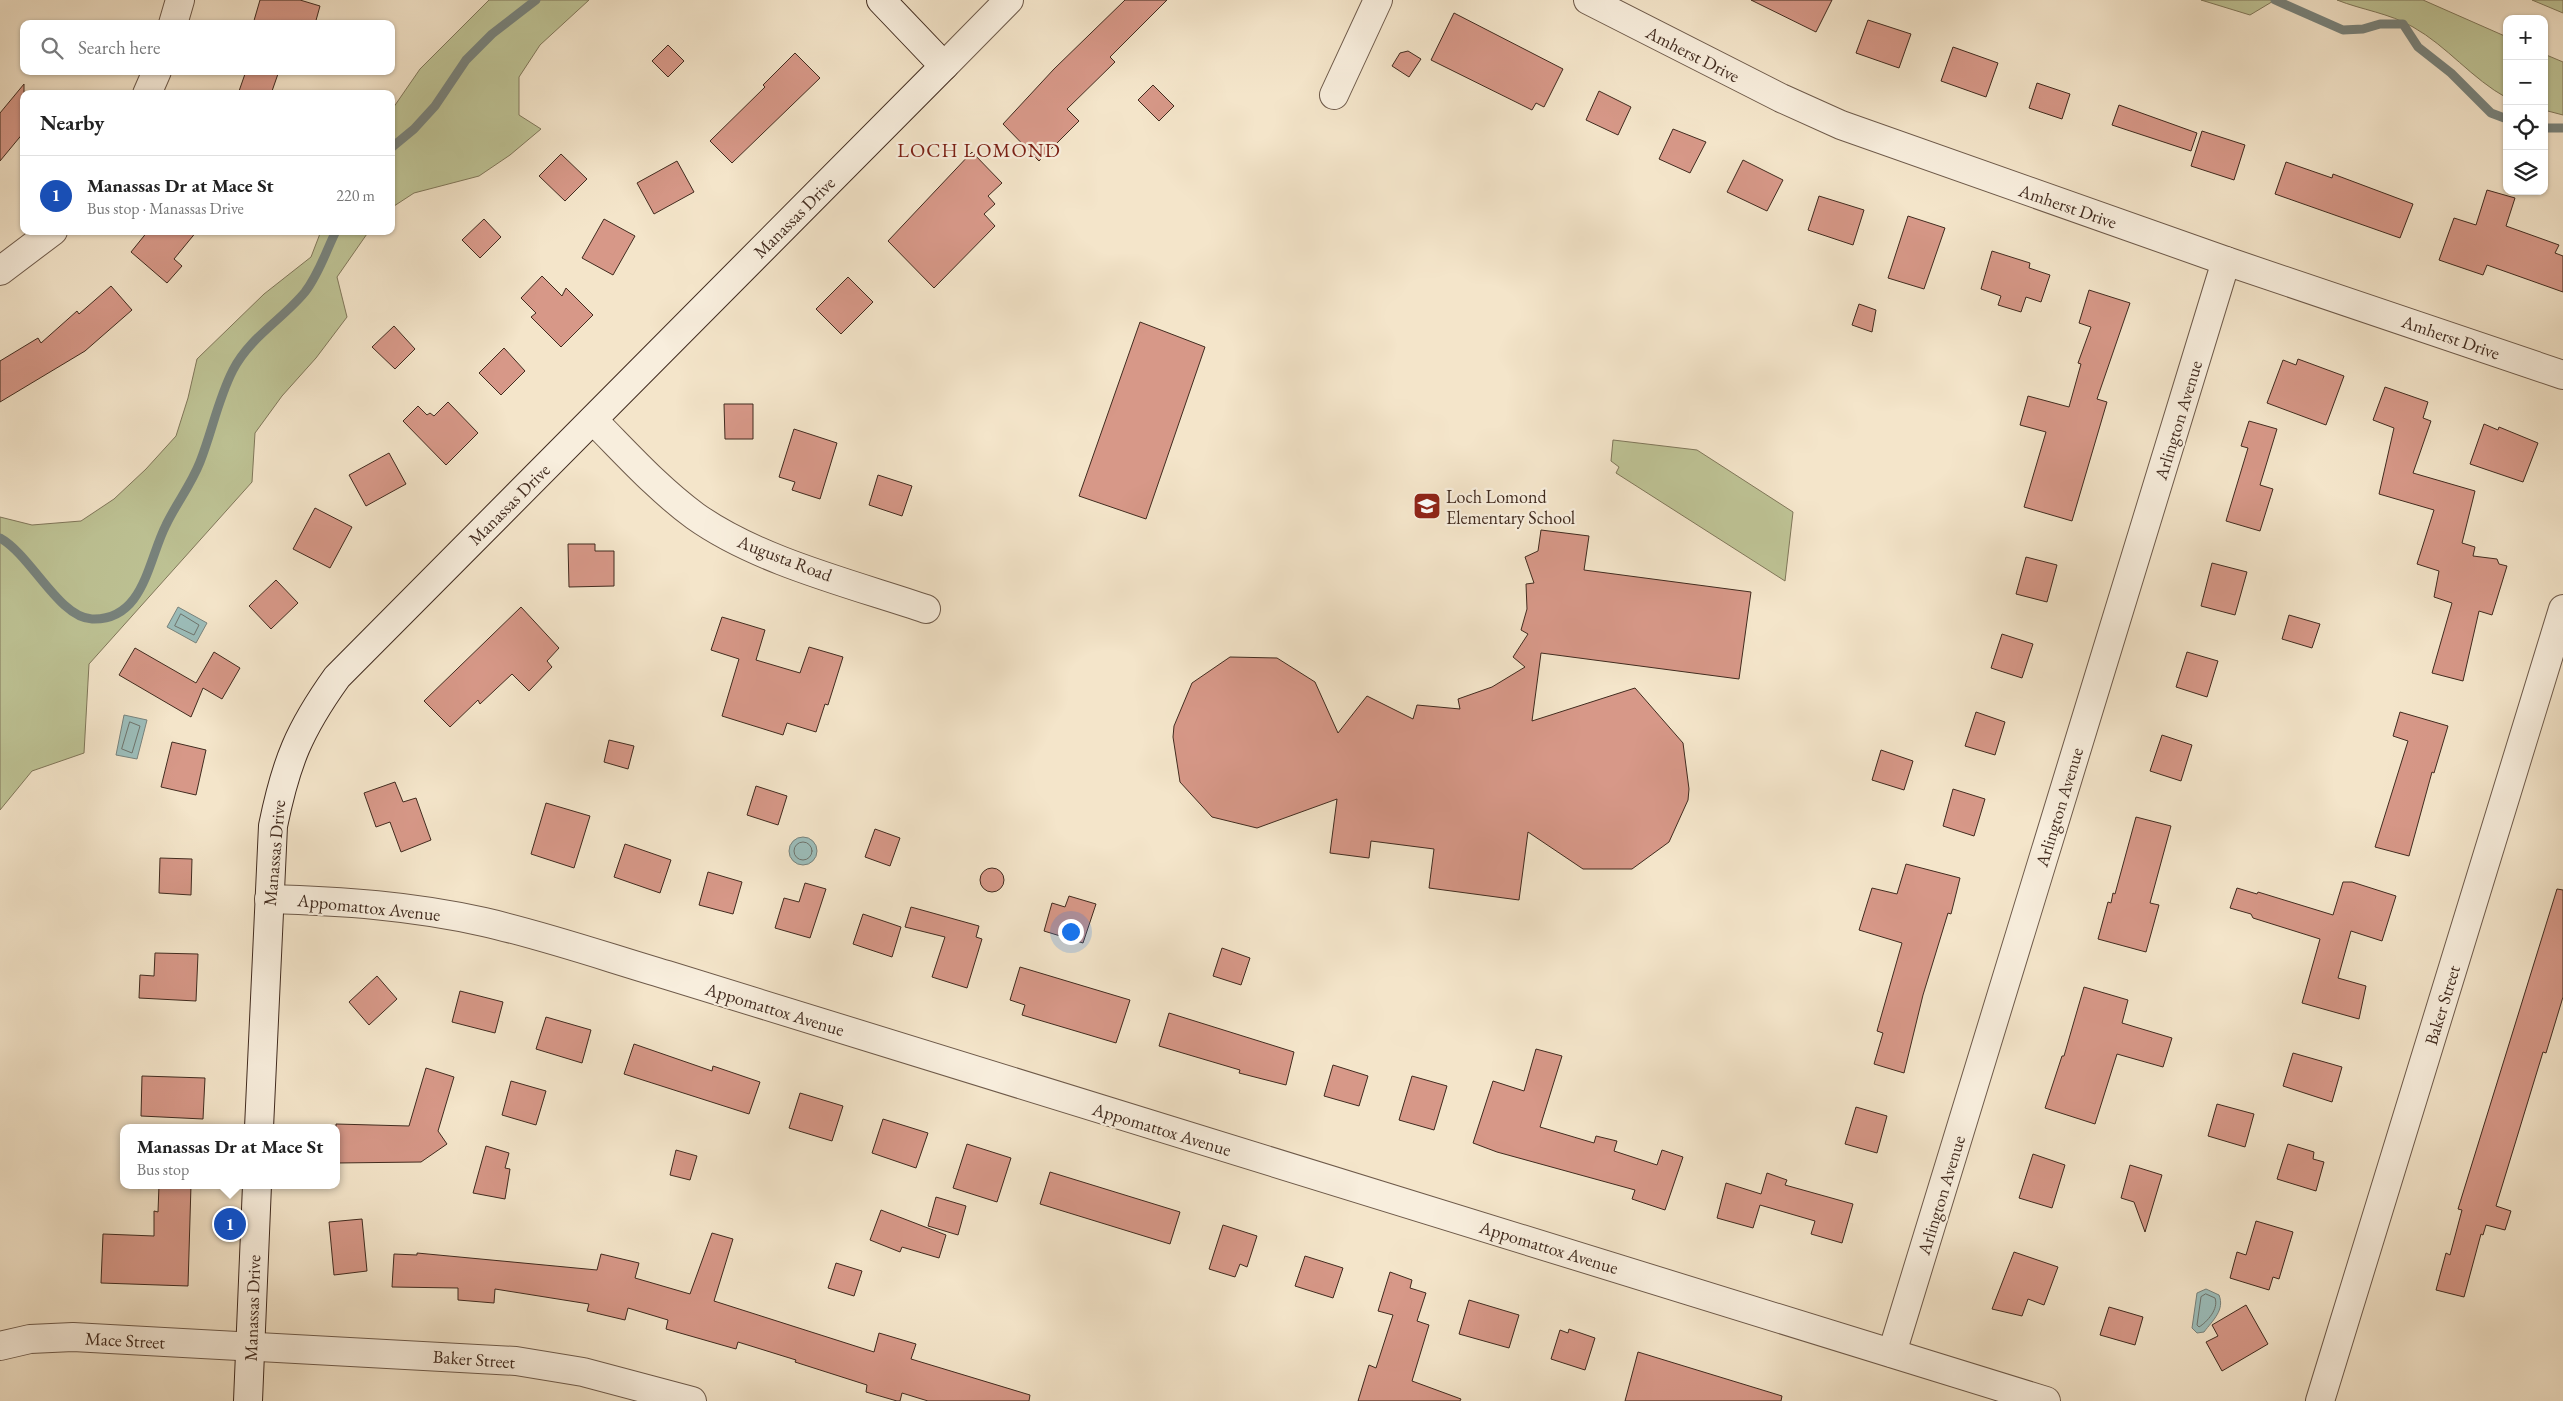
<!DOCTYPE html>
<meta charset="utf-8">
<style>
body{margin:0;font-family:"EB Garamond",serif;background:#f2f2f2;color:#222}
.controls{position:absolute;right:15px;top:15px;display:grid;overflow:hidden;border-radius:10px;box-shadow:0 1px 4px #0004}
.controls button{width:45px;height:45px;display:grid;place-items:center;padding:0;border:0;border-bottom:1px solid #e0e0e0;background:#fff;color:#222;font:25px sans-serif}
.you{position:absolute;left:1070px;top:931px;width:18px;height:18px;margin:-12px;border:4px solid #fff;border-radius:50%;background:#1a73e8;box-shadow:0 0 0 8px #1a73e833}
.badge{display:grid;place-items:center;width:32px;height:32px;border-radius:50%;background:#8f2418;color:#fff;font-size:16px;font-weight:700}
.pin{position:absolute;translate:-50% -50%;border:2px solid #fff;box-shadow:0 1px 5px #0006}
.popup{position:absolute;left:120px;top:1124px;width:220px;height:65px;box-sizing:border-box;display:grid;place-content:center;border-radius:10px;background:#fff;filter:drop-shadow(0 1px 4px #0005);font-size:16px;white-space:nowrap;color:#767676}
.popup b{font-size:19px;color:#222}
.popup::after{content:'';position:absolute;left:50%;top:100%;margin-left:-10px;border:10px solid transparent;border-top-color:#fff}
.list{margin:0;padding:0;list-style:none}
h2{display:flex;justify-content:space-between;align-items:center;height:65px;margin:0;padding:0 20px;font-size:21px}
h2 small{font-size:16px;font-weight:400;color:#767676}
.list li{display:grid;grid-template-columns:32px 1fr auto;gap:15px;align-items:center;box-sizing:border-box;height:80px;padding:0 20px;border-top:1px solid #e0e0e0}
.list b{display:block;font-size:19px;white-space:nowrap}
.list p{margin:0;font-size:16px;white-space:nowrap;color:#767676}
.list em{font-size:16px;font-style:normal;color:#767676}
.icon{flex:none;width:28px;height:28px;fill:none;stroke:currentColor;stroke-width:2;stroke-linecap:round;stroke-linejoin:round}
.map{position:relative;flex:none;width:2563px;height:1401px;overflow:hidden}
.search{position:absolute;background:#fff;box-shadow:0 1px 4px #0004;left:20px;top:20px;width:375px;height:55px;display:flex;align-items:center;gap:12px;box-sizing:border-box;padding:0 18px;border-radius:10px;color:#767676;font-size:19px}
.panel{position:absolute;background:#fff;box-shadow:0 1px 4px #0004;left:20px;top:90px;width:375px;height:145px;border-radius:10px}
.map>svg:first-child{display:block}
</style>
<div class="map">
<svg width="2563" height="1401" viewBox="0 0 2563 1401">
<rect width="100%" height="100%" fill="#f4e5ca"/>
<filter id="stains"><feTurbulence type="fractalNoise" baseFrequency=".004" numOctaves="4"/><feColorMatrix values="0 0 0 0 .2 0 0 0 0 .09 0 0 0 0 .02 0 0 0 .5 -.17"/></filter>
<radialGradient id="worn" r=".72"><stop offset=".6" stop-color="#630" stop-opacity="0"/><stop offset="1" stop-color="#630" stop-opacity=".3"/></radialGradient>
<g fill="#bec395" stroke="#80775a">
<polygon points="489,0 589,0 540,45 519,77 519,115 541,129 510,155 479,176 414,193 391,208 391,111 420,69"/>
<polygon points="2201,0 2275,0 2250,15"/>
<path d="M 2337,0 L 2423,0 L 2507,37 L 2507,98 C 2472,79 2447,46 2413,27 C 2389,13 2362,10 2337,0 Z"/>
<polygon points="2532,0 2563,0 2563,13"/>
<polygon points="2544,54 2563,62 2563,115 2544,110"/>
<polygon points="321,231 369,231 337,277 347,317 316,358 282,396 255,433 252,482 89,664 84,753 32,771 0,810 0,517 32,525 81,521 114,499 146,469 176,436 188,398 197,359 264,294 311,257"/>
<polygon points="1613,440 1697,450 1793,512 1785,581 1616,473 1619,467 1611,461"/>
</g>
<g fill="#9cbebb" stroke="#78837d">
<polygon points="178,607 207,623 196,643 167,627"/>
<polygon points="124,715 147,720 137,759 116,755"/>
<circle cx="803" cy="851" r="14"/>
<path d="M 2206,1289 L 2219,1295 C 2225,1310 2213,1320 2204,1332 L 2197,1333 L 2192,1328 L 2197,1293 Z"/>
</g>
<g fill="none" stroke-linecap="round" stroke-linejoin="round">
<g stroke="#6e746d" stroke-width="1">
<polygon points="181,614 199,625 194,635 175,626"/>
<polygon points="130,722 140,726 132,753 122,749"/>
<circle cx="803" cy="851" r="9"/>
<path d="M 2206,1294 L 2215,1298 C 2219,1309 2207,1322 2199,1327 L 2197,1325 L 2201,1297 Z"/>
</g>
<g stroke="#78837d" stroke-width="9">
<polyline points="2275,0 2343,30 2363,29 2380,24 2403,24 2418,47 2451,73 2491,113 2507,119"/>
<polyline points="2544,128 2563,128"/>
<polyline points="391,148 414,129 435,106 466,60 492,34 536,0"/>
<path d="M 0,538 C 31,555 59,618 92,619 C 144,621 148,560 166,525 C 176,504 191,485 200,462 C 212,432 218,399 233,370 C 250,337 283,319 305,292 C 319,274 326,251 336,231"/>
</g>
</g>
<g fill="#d79888" stroke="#412b1f">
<polygon points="260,0 300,0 320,6 315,24 253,24"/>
<polygon points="1125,0 1167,0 1110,57 1115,62 1067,109 1079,121 1039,161 1003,124 1054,69"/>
<polygon points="1751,0 1832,0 1816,32"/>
<polygon points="1454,13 1563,69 1544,107 1536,103 1532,110 1431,60"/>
<polygon points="1868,20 1911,34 1899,68 1856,53"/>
<polygon points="668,45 684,61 668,77 652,61"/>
<polygon points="1953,47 1998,63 1986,97 1941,81"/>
<polygon points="1408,51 1421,59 1409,77 1392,66 1400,53"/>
<polygon points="795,53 820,78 732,163 710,141 765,87 763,85"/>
<polygon points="246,71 279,71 271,94 238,94"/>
<polygon points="2037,83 2070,94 2062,119 2029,108"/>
<polygon points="24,84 24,132 0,161 0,113"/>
<polygon points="1153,85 1174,106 1159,121 1138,100"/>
<polygon points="1599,91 1631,107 1618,135 1586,120"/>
<polygon points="2119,105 2197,133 2191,151 2112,125"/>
<polygon points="1673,129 1706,142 1690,173 1659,159"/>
<polygon points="2202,131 2245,145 2234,180 2191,166"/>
<polygon points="972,152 1002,183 988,196 995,204 984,214 995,226 934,288 888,241"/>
<polygon points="561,154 587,179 565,201 539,176"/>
<polygon points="1743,160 1783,180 1767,211 1727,192"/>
<polygon points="677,161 694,192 654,214 637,183"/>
<polygon points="2286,162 2332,178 2333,174 2413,204 2400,238 2275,194"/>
<polygon points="2487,190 2515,198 2506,226 2559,245 2555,253 2563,256 2563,292 2487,265 2483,275 2439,260 2454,218 2476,225"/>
<polygon points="1819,196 1864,210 1853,245 1808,230"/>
<polygon points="1908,216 1945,228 1924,289 1888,278"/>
<polygon points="484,219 501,237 480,258 462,240"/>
<polygon points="604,219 635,236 613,275 582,258"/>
<polygon points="148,231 197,231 174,259 182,266 167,283 131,252"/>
<polygon points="1992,251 2030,263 2029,268 2050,275 2041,302 2026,297 2021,312 1998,305 2001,296 1981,289"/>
<polygon points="542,276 562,296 566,288 593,315 561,347 531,317 536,313 521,298"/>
<polygon points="848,277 873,302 841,334 816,309"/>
<polygon points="111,286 132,310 85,351 0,402 0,361 38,338 41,343 77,311 79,314"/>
<polygon points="2089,290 2130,303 2097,399 2107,402 2072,521 2024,507 2046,432 2020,425 2028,396 2069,407 2081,364 2078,363 2091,327 2079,323"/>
<polygon points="1859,304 1876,310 1872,332 1852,325"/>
<polygon points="1140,322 1205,347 1146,519 1079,496"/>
<polygon points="394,326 415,349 395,369 372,347"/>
<polygon points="504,348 525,371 501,395 479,373"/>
<polygon points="2298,359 2344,376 2326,425 2267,403 2283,360 2296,365"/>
<polygon points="2385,387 2428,402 2423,418 2431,421 2413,473 2475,491 2462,543 2475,547 2473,556 2497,559 2499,564 2507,566 2492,615 2479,611 2463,681 2432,673 2452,603 2434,597 2439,571 2417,564 2434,510 2379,494 2394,428 2373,420"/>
<polygon points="448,402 478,433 446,465 403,421 418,406 427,415 430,413 434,416"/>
<polygon points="724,404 753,404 753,439 725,439"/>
<polygon points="2249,421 2277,429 2260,485 2273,489 2260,531 2226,521 2248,448 2241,446"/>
<polygon points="2484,424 2498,430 2499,427 2538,443 2523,482 2470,464"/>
<polygon points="794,429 837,443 820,499 792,490 795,482 779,477"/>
<polygon points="389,453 406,484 366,506 349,475"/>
<polygon points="878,475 912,486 902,516 869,505"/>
<polygon points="315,508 352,527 330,568 293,549"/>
<polygon points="1541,530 1589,536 1584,570 1751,592 1739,679 1541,653 1532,721 1635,688 1683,743 1689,789 1688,800 1669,842 1632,869 1583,869 1528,832 1519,900 1429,888 1434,849 1371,841 1369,858 1330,853 1337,799 1257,828 1212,817 1180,782 1173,737 1174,726 1192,683 1230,657 1277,658 1315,682 1338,733 1367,696 1413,719 1417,705 1460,709 1458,699 1492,687 1525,667 1513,657 1528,634 1521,630 1527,609 1526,584 1534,583 1525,557 1538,551"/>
<polygon points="568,544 595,544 595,551 614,551 614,586 569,587"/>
<polygon points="2026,557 2057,565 2047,602 2016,594"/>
<polygon points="2212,563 2247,572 2235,615 2201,606"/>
<polygon points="276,580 298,603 271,629 249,606"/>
<polygon points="521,607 559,648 547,661 552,667 529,691 512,674 480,704 478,700 450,727 424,701"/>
<polygon points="2289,615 2320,624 2312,648 2282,639"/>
<polygon points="722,617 765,630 756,660 800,673 809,647 843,657 828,705 825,704 816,732 787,723 783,735 722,716 739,659 711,650"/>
<polygon points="2002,634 2033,644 2022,678 1991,668"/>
<polygon points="135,648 196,683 214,652 240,668 222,699 203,688 191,717 119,675"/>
<polygon points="2187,652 2218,661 2207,697 2176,687"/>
<polygon points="1976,712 2005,722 1995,755 1965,746"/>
<polygon points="2400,712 2448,726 2434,773 2432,772 2409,856 2375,847 2408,741 2393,736"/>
<polygon points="2162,735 2192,745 2181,781 2150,771"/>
<polygon points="609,740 634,746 628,769 604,762"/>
<polygon points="172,742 206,750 196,795 161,787"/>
<polygon points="1881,750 1913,761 1904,790 1872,780"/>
<polygon points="395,782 403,802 416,798 431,840 401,852 390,822 376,827 364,793"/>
<polygon points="756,786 787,796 778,825 747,815"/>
<polygon points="1953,789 1985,799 1974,836 1943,826"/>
<polygon points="546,803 590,816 574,868 531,854"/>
<polygon points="2136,817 2171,826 2150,903 2159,905 2146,952 2098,939 2108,902 2111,903 2113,893 2115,894"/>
<polygon points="875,829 900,838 890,866 865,857"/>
<polygon points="625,844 671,860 660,893 614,877"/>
<polygon points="160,858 192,859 191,895 159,893"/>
<polygon points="1906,864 1960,878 1951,914 1948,913 1923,995 1904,1073 1874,1064 1883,1033 1877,1031 1902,943 1859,930 1872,888 1897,894"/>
<circle cx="992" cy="880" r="12"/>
<polygon points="708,872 742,882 733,914 699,905"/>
<polygon points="2343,882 2352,882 2396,896 2382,941 2351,931 2338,978 2366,986 2359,1019 2302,1003 2320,939 2253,918 2251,914 2230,908 2237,888 2257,894 2258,892 2333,915"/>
<polygon points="805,883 826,889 810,938 775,928 784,898 799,902"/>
<polygon points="2557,889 2563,890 2563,997 2546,1053 2543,1052 2496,1206 2511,1211 2505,1230 2486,1225 2483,1235 2481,1234 2464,1297 2436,1290 2446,1253 2450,1255 2462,1210 2458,1209"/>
<polygon points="1069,896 1096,904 1083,943 1044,931 1052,903 1065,907"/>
<polygon points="911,907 979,926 976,937 982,939 967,988 932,977 945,937 905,927"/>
<polygon points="863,914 901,927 892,957 853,944"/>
<polygon points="1222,948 1250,958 1241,985 1213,976"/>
<polygon points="155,953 198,954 196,1001 139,998 140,975 154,976"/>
<polygon points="1020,967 1130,1000 1116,1043 1022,1015 1025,1005 1010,1000"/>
<polygon points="377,976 397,999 369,1025 349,1002"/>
<polygon points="2084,987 2128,1000 2122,1023 2172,1038 2163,1067 2117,1054 2095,1124 2045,1108 2062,1056 2064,1056"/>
<polygon points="460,991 503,1002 495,1033 452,1022"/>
<polygon points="1169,1013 1294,1052 1286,1085 1239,1073 1240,1070 1159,1046"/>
<polygon points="546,1017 591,1030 582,1063 536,1049"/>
<polygon points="634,1044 712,1071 713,1066 760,1082 749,1114 624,1074"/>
<polygon points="1536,1049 1562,1056 1540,1127 1594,1143 1596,1136 1617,1141 1614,1151 1657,1165 1662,1150 1683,1157 1665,1210 1632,1199 1635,1190 1497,1152 1473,1143 1493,1081 1524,1091"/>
<polygon points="2293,1053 2342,1067 2332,1102 2283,1086"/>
<polygon points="1333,1065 1368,1076 1359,1106 1324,1096"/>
<polygon points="426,1068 454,1077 438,1131 447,1144 421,1162 336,1163 336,1124 409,1126"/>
<polygon points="142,1076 205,1078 203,1119 141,1116"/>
<polygon points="1412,1076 1447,1086 1434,1130 1399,1120"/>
<polygon points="511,1081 546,1091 536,1125 502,1115"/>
<polygon points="800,1093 843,1106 832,1141 789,1128"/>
<polygon points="2217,1104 2254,1114 2245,1147 2208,1136"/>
<polygon points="1856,1107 1887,1116 1877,1153 1845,1144"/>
<polygon points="883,1119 928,1133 916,1168 872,1153"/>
<polygon points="967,1144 1011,1158 997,1202 953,1188"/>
<polygon points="2288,1144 2314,1152 2313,1159 2324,1162 2316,1191 2277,1179"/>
<polygon points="486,1146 509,1153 505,1168 510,1169 505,1199 473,1193"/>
<polygon points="676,1150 697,1156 690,1180 670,1175"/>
<polygon points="2033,1154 2065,1165 2052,1208 2019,1198"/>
<polygon points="2130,1165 2162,1175 2145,1232 2134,1202 2121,1198"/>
<polygon points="1050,1172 1180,1212 1170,1244 1040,1204"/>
<polygon points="1767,1173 1787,1180 1785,1185 1853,1204 1842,1243 1811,1234 1815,1221 1760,1205 1753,1228 1717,1218 1726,1183 1761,1194"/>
<polygon points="159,1185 191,1185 188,1286 101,1283 103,1234 154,1236 154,1211 158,1212"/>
<polygon points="936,1197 966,1206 958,1235 928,1226"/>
<polygon points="881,1210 946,1235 939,1258 902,1247 900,1252 870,1240"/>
<polygon points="362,1219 367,1271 334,1275 329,1222"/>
<polygon points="2256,1221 2293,1232 2279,1279 2273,1277 2269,1290 2230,1278 2237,1252 2246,1255"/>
<polygon points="1223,1225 1257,1236 1247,1267 1240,1264 1235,1277 1209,1269"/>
<polygon points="712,1233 733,1239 714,1301 874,1352 879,1333 916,1344 911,1359 1030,1395 1029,1401 928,1401 902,1393 900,1401 897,1401 866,1392 867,1385 795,1362 796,1360 738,1342 736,1349 666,1329 668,1320 628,1308 625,1320 587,1311 589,1304 495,1289 494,1303 458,1300 458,1288 392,1287 394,1254 417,1255 417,1253 597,1270 601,1254 639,1263 635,1278 690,1294"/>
<polygon points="2014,1252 2058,1267 2044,1305 2028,1299 2022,1316 1992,1309"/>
<polygon points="1305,1256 1343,1268 1333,1298 1295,1286"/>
<polygon points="836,1263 862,1271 854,1296 828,1288"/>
<polygon points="1390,1272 1412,1280 1410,1288 1426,1293 1417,1321 1429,1325 1412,1381 1461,1399 1460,1401 1358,1401 1369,1365 1376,1368 1393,1315 1378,1311"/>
<polygon points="1469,1300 1519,1315 1509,1348 1459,1334"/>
<polygon points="2246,1305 2268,1344 2222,1371 2206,1342 2218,1336 2212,1325"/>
<polygon points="2109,1307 2143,1317 2135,1345 2100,1335"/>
<polygon points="1569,1329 1595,1338 1585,1370 1551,1359 1560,1330 1568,1333"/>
<polygon points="1638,1352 1782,1396 1781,1401 1625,1401"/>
</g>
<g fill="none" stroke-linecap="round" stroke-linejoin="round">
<defs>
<g id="minor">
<polyline points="173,24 180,0"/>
<polyline points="147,94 157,71"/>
<polyline points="1334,95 1378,0"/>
<polyline points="0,271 53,231"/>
<path d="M 593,420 C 626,453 657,488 695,516 C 758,561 852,584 926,609"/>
<path d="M 269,899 C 342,901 413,906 484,922 C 546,936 606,957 667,975 L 2046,1401"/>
<polyline points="0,1346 30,1339 73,1337 516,1361 583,1372 692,1401"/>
<polyline points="1892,1353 2226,261"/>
<polyline points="2320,1401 2563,609"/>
</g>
<g id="tertiary">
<polyline points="1588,0 1781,98 1841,125 2226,261 2563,375"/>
<polyline points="944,66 1009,0"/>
</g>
<g id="secondary">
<path d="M 259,1128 L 273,826 C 286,762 299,730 337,677 L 944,66 L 881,0"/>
<polyline points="248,1401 257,1185"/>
</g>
</defs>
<use href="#minor" stroke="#6e5a4a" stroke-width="30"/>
<use href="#tertiary" stroke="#6e5a4a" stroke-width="30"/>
<use href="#secondary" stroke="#412b1f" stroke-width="30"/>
<use href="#minor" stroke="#f8eedd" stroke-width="28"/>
<use href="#tertiary" stroke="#f8eedd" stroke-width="28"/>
<use href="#secondary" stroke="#f8eedd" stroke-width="28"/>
</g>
<defs>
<symbol id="school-square" viewBox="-11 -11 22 22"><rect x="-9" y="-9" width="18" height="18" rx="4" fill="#8f2418" stroke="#f8eedd"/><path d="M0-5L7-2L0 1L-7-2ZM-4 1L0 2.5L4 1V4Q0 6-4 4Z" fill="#fff"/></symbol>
</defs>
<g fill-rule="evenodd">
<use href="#school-square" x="1411" y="490" width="32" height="32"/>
</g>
<g text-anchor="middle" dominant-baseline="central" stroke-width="4.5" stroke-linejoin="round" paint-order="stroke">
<g font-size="18" fill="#412b1f" stroke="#f8eedd">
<text transform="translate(1693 54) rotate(27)">Amherst Drive</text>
<text transform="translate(2068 206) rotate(19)">Amherst Drive</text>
<text transform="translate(794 217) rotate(-45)">Manassas Drive</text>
<text transform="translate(2451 337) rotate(19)">Amherst Drive</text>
<text transform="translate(2178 420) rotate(-73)">Arlington Avenue</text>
<text transform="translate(509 504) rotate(-45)">Manassas Drive</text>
<text transform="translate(785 558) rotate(21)">Augusta Road</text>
<text transform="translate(2059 807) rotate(-73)">Arlington Avenue</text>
<text transform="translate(274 853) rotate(-85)">Manassas Drive</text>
<text transform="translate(369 907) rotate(6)">Appomattox Avenue</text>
<text transform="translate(2442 1005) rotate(-73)">Baker Street</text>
<text transform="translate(775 1009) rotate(17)">Appomattox Avenue</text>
<text transform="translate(1162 1129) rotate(17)">Appomattox Avenue</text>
<text transform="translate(1941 1195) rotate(-73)">Arlington Avenue</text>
<text transform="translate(1549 1247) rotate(17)">Appomattox Avenue</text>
<text transform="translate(252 1308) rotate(-88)">Manassas Drive</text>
<text transform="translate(125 1340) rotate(3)">Mace Street</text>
<text transform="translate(474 1359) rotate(4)">Baker Street</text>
</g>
<g font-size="18" fill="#412b1f" stroke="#f8eedd" text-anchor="start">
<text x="1446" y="496">Loch Lomond<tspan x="1446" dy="21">Elementary School</tspan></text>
</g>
<g font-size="20" letter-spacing="1" fill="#7a1f14" stroke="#f8eedd">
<text x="979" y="150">LOCH LOMOND</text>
</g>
</g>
<rect width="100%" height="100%" filter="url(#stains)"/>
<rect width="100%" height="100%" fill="url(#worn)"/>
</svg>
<div class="controls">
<button>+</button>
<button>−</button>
<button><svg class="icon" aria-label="locate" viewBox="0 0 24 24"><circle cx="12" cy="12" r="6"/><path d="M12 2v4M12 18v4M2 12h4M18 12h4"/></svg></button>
<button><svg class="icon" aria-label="layers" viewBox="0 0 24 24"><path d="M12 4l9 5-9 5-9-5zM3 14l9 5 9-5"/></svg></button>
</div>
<div class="you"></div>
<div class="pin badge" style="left:230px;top:1224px;background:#1a4fb4">1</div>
<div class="popup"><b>Manassas Dr at Mace St</b>Bus stop</div>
<div class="search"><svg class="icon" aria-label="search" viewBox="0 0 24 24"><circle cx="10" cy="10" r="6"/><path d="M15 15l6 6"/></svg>Search here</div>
<section class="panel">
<h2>Nearby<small></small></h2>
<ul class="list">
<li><span class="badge" style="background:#1a4fb4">1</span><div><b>Manassas Dr at Mace St</b><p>Bus stop · Manassas Drive</p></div><em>220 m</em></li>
</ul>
</section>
</div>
